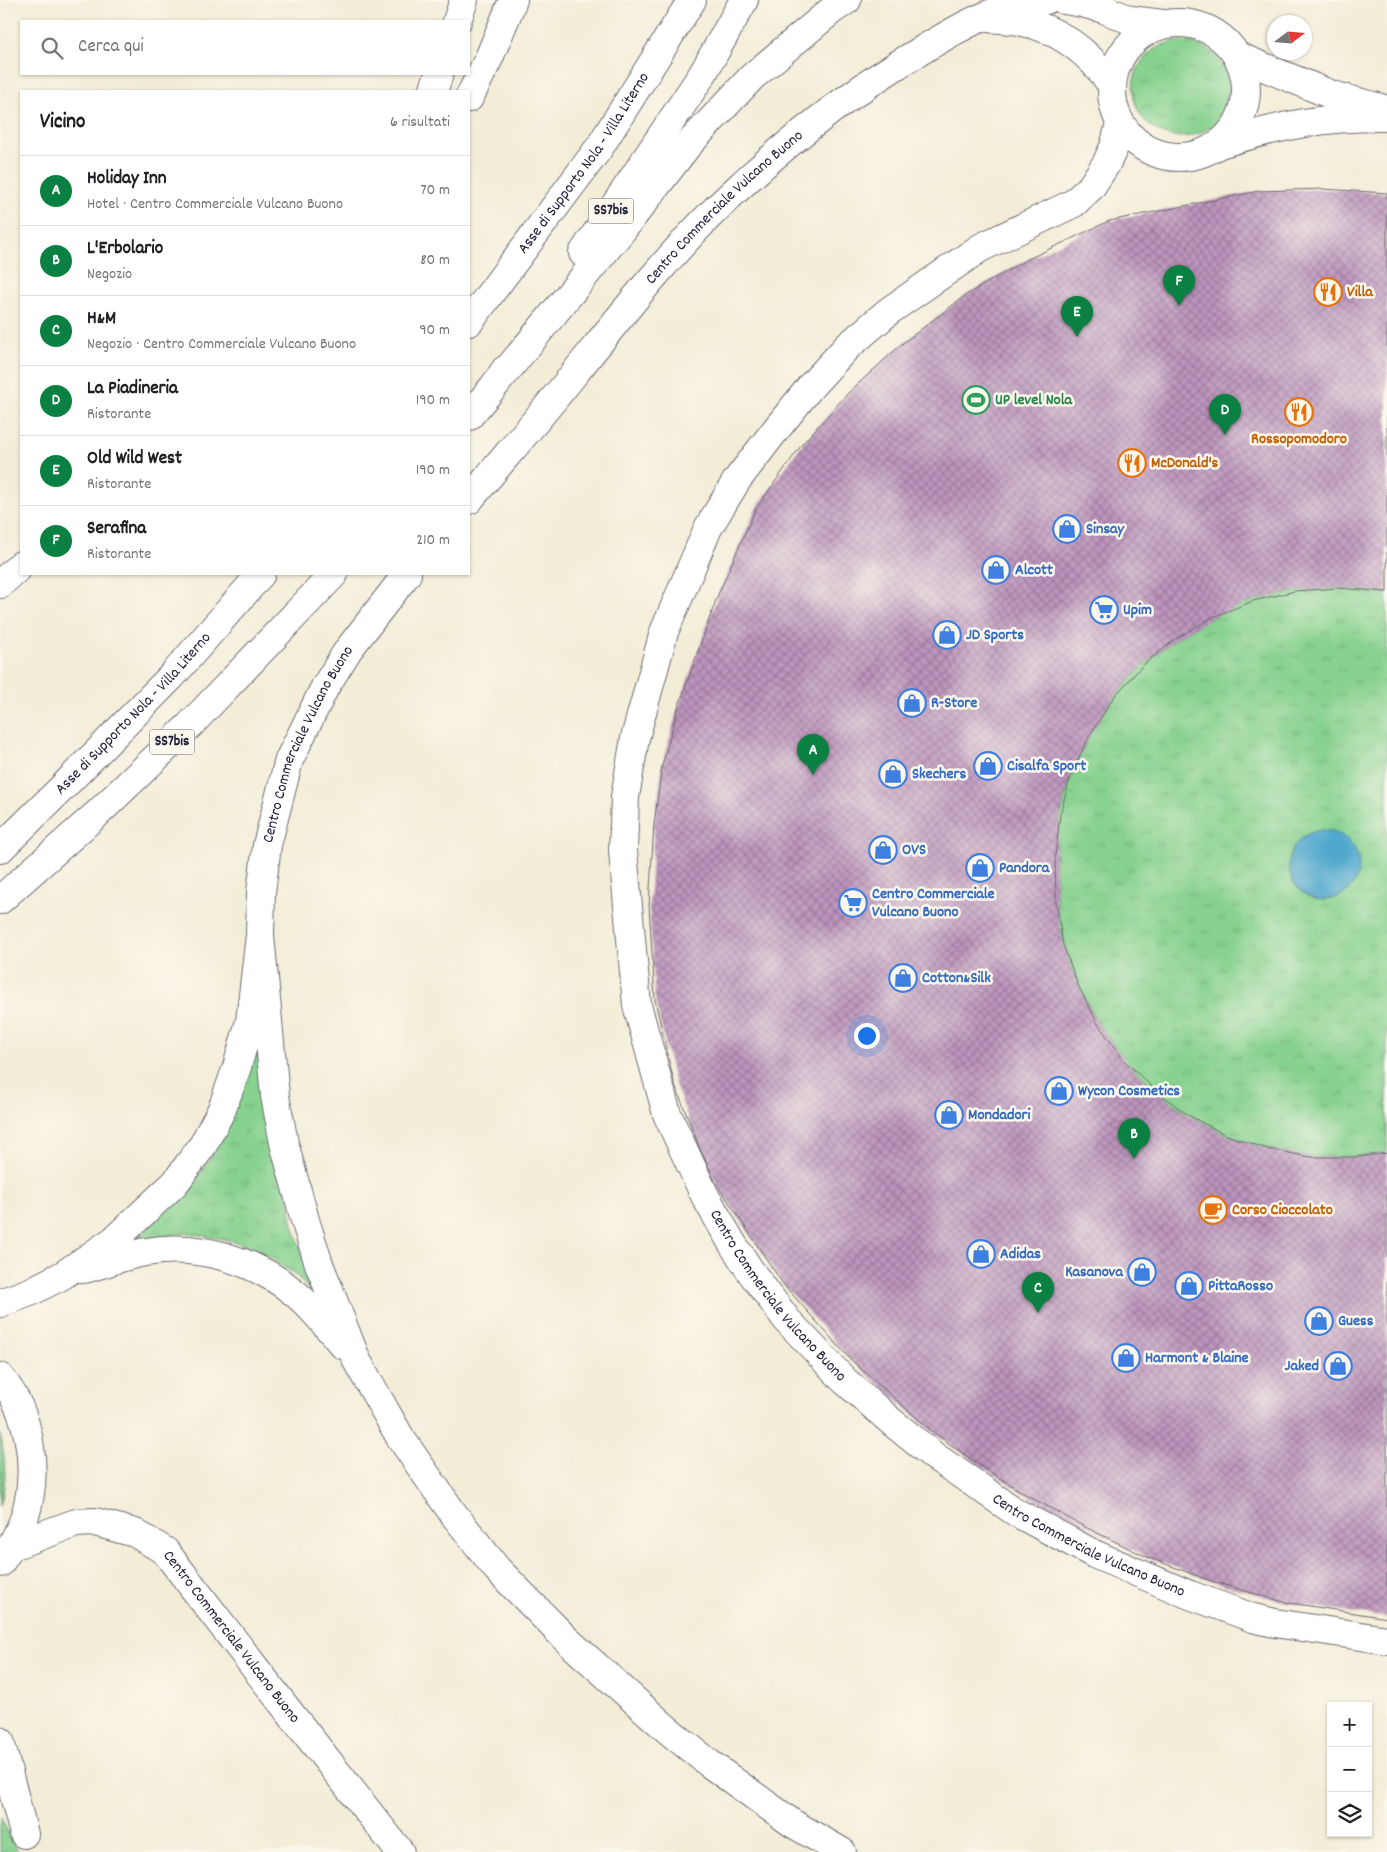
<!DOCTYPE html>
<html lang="it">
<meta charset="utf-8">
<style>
body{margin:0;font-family:Dekko,sans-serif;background:#f2f2f2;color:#202124}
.controls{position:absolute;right:15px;bottom:15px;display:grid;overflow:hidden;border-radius:0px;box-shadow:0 1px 4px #0004}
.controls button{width:45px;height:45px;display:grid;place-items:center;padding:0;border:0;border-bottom:1px solid #e0e0e0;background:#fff;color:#202124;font:25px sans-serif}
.compass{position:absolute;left:1267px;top:15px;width:45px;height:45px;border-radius:50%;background:#fff;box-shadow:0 1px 4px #0004;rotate:74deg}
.you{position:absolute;left:866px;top:1035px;width:18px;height:18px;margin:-12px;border:4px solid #fff;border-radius:50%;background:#1a73e8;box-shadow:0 0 0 8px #1a73e833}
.badge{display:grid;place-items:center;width:32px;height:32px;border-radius:50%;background:#0b8043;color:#fff;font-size:16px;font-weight:700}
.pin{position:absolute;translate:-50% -41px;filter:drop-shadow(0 1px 2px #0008)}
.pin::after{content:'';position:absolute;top:26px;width:18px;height:15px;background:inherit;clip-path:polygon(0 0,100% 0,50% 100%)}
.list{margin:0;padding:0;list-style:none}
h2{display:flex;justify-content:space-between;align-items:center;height:65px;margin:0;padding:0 20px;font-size:21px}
h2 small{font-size:16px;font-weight:400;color:#757577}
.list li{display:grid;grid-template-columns:32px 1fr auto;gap:15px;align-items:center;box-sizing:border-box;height:70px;padding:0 20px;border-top:1px solid #e0e0e0}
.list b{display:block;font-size:19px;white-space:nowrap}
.list p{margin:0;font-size:16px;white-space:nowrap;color:#757577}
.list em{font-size:16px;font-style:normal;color:#757577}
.icon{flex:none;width:28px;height:28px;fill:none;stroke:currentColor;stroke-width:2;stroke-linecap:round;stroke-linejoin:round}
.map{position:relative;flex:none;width:1387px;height:1852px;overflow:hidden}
.search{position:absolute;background:#fff;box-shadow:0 1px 4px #0004;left:20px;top:20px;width:450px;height:55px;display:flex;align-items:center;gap:12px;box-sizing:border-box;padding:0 18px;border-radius:0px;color:#757577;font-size:19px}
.panel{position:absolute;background:#fff;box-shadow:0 1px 4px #0004;left:20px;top:90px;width:450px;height:485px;border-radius:0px}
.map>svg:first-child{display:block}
</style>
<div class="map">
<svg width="1387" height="1852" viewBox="0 0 1387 1852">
<defs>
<pattern id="grass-dots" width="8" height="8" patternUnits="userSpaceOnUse" patternTransform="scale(1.25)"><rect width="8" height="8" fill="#87d28f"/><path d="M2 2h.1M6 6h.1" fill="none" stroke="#74b47c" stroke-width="1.8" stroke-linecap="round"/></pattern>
<pattern id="park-tufts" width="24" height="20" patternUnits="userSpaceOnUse" patternTransform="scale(1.25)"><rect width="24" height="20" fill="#87d28f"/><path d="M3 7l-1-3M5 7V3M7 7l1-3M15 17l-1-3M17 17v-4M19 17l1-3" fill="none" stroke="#74b47c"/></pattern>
<pattern id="building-cross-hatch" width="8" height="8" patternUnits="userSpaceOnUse" patternTransform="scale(1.25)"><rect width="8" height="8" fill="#bd95bd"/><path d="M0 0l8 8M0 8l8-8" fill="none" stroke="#99799b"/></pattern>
</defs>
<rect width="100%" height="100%" fill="#fbf7ec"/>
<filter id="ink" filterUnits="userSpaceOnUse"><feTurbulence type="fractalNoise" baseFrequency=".02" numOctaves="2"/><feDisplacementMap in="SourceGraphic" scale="10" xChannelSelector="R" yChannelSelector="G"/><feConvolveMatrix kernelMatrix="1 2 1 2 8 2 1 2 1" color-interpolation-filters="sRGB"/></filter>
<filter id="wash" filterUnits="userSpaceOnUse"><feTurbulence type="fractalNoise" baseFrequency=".0096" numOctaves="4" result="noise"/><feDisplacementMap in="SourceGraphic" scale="20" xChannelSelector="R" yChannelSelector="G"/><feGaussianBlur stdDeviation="1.12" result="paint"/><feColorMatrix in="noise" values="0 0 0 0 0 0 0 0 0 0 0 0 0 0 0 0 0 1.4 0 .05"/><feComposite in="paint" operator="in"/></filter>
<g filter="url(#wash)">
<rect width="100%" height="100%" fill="#f3edd7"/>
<g fill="url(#grass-dots)" stroke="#547a65">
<path d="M 0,1434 C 6,1458 7,1482 0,1506 Z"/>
<polygon points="0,1816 18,1852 0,1852"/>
</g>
<g fill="url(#park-tufts)" stroke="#547a65">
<circle cx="1181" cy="89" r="48"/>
<path d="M 1338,588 L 1387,593 L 1387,1153 C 1362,1157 1337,1158 1312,1157 C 1290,1155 1268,1149 1247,1142 C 1122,1099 1040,970 1057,838 C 1064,780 1088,726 1128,682 C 1161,645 1206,615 1254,601 C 1281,592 1309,590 1338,588 Z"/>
<polygon points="260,1035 293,1225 318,1300 296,1275 260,1251 233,1241 189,1233 137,1239 198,1177 222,1139"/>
</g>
<circle fill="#51a8ce" stroke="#3a6584" cx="1324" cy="865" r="35"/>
<g id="blocks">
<polygon fill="url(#building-cross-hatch)" points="1323,189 1387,193 1387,592 1338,588 1295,591 1253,601 1213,617 1175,639 1142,666 1113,698 1090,735 1071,774 1060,815 1055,858 1056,902 1063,945 1078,985 1098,1024 1123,1059 1154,1089 1188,1115 1226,1135 1268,1149 1310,1157 1356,1157 1387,1153 1387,1618 1284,1602 1211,1581 1147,1557 1083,1526 1025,1494 978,1464 933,1432 850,1359 783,1284 716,1183 700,1149 674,1082 655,1000 649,905 654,824 662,766 677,711 717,597 755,510 803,443 848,393 903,343 966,295 1024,261 1109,221 1259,191"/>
</g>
</g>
<g filter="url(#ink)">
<use href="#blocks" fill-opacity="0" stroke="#6b6972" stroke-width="1"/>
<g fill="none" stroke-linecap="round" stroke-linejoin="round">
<defs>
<g id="street">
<polyline points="1064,0 1082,3 1104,9 1130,20 1163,24"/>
<path d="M 988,18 C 998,19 1009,19 1019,21 C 1058,28 1090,53 1111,84"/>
<circle cx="1179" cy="90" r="67"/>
<polyline points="1237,56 1332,95 1381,108"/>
<path id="s1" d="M 1120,124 L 1114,147 L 1106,164 L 1091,187 L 1074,203 L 980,248 L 889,311 L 847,347 L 811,386 L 774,432 L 737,480 L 708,528 L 664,632 L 635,738 L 625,797 L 623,851 L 637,1005 L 667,1114 L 705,1196 L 732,1243 L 751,1272 L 787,1320 L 845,1381 L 893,1423 L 934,1456 L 1017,1513 L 1094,1554 L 1190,1595 L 1253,1618 L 1275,1623 L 1387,1640"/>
<path d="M 1220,144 C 1278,126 1326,116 1387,117"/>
<path id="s2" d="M 469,500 C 504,458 540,417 574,374 C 620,317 665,259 717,208 C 778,149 844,96 917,53 C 956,29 1000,3 1046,0"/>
<polyline points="260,935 275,1096 284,1143 305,1220 319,1264 357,1361 400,1437 452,1512 497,1569 568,1641 669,1731 710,1764 792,1823 842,1852"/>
<path d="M 84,1269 C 104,1264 125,1255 146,1252 C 199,1243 255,1260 296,1294 C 314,1309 328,1328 343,1345"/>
<path id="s3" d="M 0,1303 L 30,1292 L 63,1275 L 114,1240 L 175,1183 L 203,1145 L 222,1109 L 237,1067 L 250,1021 L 260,935 L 261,892 L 267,845 L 289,760 L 325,687 L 348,650 L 407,574"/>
<path d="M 0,1377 C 32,1414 39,1474 24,1519 C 18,1535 10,1549 0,1563"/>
<path id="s4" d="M 12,1546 L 76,1523 L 95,1522 L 135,1533 L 165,1551 L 290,1713 L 400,1852"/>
<polyline points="0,1741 24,1834"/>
</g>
<g id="highway">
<polyline points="457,21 464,0"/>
<polyline points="433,91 439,74"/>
<polyline points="469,98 489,58 513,0"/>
<polyline points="583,253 702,75 744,0"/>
<path id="s5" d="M 469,322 L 599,148 L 692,0"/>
<polyline points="495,385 623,229 688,145 752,77 832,10 847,0"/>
<polyline points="469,416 495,385 505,370"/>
<polyline points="0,584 21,565"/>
<path id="s6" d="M 0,849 L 62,788 L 172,676 L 261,574"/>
<polyline points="0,900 97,814 190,725 334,574"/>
</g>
</defs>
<use href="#street" stroke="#6b6972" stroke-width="30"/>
<use href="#highway" stroke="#6b6972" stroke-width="30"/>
<use href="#street" stroke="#fff" stroke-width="28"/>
<use href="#highway" stroke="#fff" stroke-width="28"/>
</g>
</g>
<defs>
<symbol id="restaurant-ring" viewBox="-11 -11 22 22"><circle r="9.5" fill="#fbf7ec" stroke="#e8710a" stroke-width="1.5"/><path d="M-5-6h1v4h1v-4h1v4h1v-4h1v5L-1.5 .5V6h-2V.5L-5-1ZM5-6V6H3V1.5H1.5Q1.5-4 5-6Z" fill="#e8710a"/></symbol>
<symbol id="stadium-ring" viewBox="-11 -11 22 22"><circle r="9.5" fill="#fbf7ec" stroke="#2e9e5b" stroke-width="1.5"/><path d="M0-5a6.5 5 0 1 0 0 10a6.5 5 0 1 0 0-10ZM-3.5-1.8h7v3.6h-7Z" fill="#2e9e5b"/></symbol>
<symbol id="shop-ring" viewBox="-11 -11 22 22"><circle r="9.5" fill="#fbf7ec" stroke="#3f7fe0" stroke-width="1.5"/><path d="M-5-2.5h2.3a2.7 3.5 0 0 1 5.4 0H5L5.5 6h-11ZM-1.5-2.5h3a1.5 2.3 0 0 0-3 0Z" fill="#3f7fe0"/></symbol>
<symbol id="supermarket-ring" viewBox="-11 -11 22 22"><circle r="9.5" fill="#fbf7ec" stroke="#3f7fe0" stroke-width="1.5"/><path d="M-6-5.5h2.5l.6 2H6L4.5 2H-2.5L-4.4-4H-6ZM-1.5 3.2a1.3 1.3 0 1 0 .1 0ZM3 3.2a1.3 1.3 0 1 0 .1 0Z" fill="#3f7fe0"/></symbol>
<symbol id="cafe-ring" viewBox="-11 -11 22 22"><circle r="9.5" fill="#fbf7ec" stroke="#e8710a" stroke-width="1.5"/><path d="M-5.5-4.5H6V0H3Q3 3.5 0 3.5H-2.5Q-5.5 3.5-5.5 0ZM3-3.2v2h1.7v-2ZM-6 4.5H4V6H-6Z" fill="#e8710a"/></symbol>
</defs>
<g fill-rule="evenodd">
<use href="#restaurant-ring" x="1312" y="276" width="32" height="32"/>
<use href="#stadium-ring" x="960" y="384" width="32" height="32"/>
<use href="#restaurant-ring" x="1283" y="396" width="32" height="32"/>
<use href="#restaurant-ring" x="1116" y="447" width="32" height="32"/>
<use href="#shop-ring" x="1051" y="513" width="32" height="32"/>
<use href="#shop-ring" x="980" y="554" width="32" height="32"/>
<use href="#supermarket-ring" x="1088" y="594" width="32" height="32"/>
<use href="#shop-ring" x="931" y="619" width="32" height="32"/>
<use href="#shop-ring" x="896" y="687" width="32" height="32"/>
<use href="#shop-ring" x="972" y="750" width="32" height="32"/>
<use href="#shop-ring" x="877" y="758" width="32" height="32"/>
<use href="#shop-ring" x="867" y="834" width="32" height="32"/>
<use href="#shop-ring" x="964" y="852" width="32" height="32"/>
<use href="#supermarket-ring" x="837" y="887" width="32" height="32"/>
<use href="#shop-ring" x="887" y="962" width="32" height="32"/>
<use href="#shop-ring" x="1043" y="1075" width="32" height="32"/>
<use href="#shop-ring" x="933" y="1099" width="32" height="32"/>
<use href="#cafe-ring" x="1197" y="1194" width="32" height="32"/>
<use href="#shop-ring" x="965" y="1238" width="32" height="32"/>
<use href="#shop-ring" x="1126" y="1256" width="32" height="32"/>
<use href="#shop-ring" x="1173" y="1270" width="32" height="32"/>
<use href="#shop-ring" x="1303" y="1305" width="32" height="32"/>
<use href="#shop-ring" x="1110" y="1342" width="32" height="32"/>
<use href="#shop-ring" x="1322" y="1350" width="32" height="32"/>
</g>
<g text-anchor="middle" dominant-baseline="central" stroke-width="5" stroke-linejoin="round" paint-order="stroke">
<g fill="#fbf7ec" stroke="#636270" stroke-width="1">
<rect x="588.5" y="198.5" width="45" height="25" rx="4"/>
<rect x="149.5" y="729.5" width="45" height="25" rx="4"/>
</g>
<g font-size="15" font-weight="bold" fill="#22223b">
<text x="611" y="211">SS7bis</text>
<text x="172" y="742">SS7bis</text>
</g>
<g font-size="16" fill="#22223b" stroke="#fbf7ec">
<text stroke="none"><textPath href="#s5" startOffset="196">Asse di Supporto Nola - Villa Literno</textPath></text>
<text stroke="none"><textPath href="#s2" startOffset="389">Centro Commerciale Vulcano Buono</textPath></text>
<text stroke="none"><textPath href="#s6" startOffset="190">Asse di Supporto Nola - Villa Literno</textPath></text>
<text stroke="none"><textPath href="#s3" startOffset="681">Centro Commerciale Vulcano Buono</textPath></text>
<text stroke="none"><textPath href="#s1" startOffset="1411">Centro Commerciale Vulcano Buono</textPath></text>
<text stroke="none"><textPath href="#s1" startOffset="1816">Centro Commerciale Vulcano Buono</textPath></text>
<text stroke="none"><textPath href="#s4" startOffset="272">Centro Commerciale Vulcano Buono</textPath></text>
</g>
<g font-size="16" font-weight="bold" fill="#c56008" stroke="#fbf7ec" text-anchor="start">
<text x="1347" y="292">Villa</text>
<text x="1299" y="439" text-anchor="middle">Rossopomodoro</text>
<text x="1151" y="463">McDonald's</text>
<text x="1232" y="1210">Corso Cioccolato</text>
</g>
<g font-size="16" font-weight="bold" fill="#27864d" stroke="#fbf7ec" text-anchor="start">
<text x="995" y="400">UP level Nola</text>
</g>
<g font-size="16" font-weight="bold" fill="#366cbe" stroke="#fbf7ec" text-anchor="start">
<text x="1086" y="529">Sinsay</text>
<text x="1015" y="570">Alcott</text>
<text x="1123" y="610">Upim</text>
<text x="966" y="635">JD Sports</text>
<text x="931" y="703">R-Store</text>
<text x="1007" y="766">Cisalfa Sport</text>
<text x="912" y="774">Skechers</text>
<text x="902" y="850">OVS</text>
<text x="999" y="868">Pandora</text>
<text x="872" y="894">Centro Commerciale<tspan x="872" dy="18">Vulcano Buono</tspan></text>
<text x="922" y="978">Cotton&amp;Silk</text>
<text x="1078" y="1091">Wycon Cosmetics</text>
<text x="968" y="1115">Mondadori</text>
<text x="1000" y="1254">Adidas</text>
<text x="1123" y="1272" text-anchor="end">Kasanova</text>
<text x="1208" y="1286">PittaRosso</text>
<text x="1338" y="1321">Guess</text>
<text x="1145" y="1358">Harmont &amp; Blaine</text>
<text x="1319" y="1366" text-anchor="end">Jaked</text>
</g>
</g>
</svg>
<div class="controls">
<button>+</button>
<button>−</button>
<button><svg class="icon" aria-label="layers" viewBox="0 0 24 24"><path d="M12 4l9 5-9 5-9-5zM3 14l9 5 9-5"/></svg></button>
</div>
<svg class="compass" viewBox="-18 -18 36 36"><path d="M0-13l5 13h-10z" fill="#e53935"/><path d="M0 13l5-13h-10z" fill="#757577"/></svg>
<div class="you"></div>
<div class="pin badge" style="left:813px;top:775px">A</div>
<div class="pin badge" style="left:1134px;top:1159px">B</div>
<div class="pin badge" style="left:1038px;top:1313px">C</div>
<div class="pin badge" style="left:1225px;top:435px">D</div>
<div class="pin badge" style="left:1077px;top:337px">E</div>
<div class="pin badge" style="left:1179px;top:306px">F</div>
<div class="search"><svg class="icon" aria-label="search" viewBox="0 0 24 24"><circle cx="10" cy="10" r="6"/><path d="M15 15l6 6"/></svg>Cerca qui</div>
<section class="panel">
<h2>Vicino<small>6 risultati</small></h2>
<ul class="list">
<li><span class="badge">A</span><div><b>Holiday Inn</b><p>Hotel · Centro Commerciale Vulcano Buono</p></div><em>70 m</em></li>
<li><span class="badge">B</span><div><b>L'Erbolario</b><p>Negozio</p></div><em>80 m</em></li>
<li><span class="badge">C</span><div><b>H&amp;M</b><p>Negozio · Centro Commerciale Vulcano Buono</p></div><em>90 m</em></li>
<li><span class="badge">D</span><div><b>La Piadineria</b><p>Ristorante</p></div><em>190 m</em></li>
<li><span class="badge">E</span><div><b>Old Wild West</b><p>Ristorante</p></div><em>190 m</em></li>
<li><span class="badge">F</span><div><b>Serafina</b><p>Ristorante</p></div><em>210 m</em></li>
</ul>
</section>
</div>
